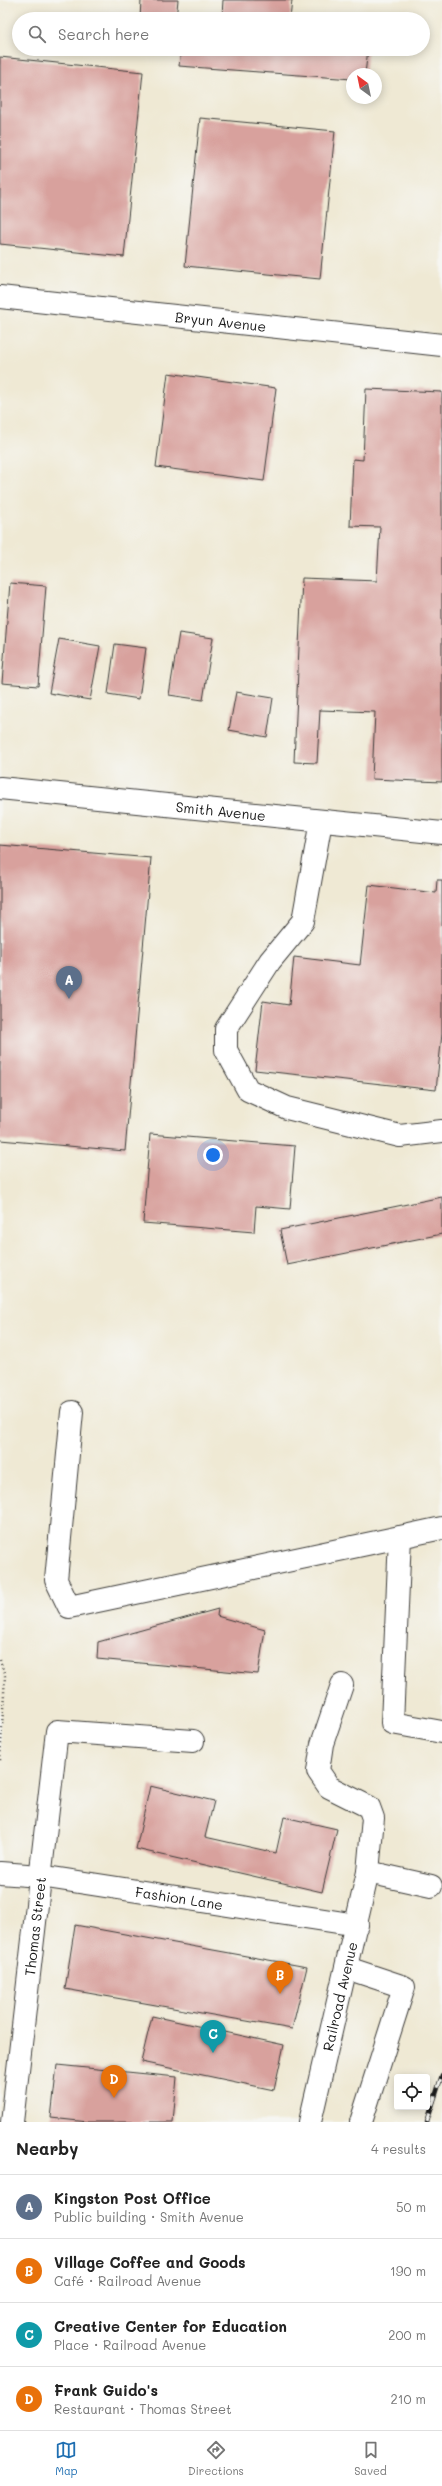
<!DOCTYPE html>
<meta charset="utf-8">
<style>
body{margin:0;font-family:Mali,sans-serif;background:#f2f2f2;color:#222}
.controls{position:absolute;right:12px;bottom:12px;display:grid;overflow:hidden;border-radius:4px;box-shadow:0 2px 10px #0003}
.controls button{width:36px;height:36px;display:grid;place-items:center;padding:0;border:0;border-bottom:1px solid #e0e0e0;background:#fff;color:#222;font:20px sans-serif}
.compass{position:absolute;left:346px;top:68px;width:36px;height:36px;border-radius:50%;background:#fff;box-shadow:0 2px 10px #0003;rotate:327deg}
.you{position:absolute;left:213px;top:1155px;width:14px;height:14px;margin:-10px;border:3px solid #fff;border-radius:50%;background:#1a73e8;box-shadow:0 0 0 6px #1a73e833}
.badge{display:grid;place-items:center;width:26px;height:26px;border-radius:50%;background:#1f6fb2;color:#fff;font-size:13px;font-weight:700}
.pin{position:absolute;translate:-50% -33px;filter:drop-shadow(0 1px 2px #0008)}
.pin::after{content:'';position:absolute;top:21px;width:14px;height:12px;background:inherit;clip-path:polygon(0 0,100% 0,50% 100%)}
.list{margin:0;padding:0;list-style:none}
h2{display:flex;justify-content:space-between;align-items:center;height:52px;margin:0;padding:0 16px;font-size:17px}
h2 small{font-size:13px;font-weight:400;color:#767676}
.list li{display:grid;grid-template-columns:26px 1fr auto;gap:12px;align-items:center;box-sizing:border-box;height:64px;padding:0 16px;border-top:1px solid #e0e0e0}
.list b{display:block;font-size:15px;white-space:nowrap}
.list p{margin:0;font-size:13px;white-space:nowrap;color:#767676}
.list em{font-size:13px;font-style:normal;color:#767676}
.icon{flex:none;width:22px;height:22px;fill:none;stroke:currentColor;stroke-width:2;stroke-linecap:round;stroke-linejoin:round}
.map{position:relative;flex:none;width:442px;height:2122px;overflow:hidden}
.search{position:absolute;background:#fff;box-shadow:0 2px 10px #0003;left:12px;right:12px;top:12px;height:44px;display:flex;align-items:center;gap:10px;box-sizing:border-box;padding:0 14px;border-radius:22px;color:#767676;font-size:15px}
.sheet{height:308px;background:#fff}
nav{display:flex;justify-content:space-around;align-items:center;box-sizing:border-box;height:56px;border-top:1px solid #e0e0e0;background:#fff;font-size:11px;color:#767676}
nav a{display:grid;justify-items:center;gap:2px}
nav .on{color:#1f6fb2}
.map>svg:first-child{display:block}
</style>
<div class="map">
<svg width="442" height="2122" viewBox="0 0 442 2122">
<rect width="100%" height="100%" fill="#f6f6f2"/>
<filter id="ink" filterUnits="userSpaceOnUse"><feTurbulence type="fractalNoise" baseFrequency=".025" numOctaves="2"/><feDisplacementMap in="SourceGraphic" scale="8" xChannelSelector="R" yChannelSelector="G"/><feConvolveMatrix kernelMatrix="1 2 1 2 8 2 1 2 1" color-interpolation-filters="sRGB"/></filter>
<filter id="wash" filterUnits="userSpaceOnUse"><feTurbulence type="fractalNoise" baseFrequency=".012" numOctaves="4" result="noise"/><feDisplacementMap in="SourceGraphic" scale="16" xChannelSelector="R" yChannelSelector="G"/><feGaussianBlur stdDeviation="0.9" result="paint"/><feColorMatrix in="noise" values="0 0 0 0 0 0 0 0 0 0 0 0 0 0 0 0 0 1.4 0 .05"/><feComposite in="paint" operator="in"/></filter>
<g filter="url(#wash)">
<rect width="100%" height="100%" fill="#efe9d4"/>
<g id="blocks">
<g fill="#d8a19d">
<polygon points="141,0 178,0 176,19 140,19"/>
<polygon points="223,0 292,0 290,19 183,19 184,13 222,16"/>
<polygon points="181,49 368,49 365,74 352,74 352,79 179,66"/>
<polygon points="0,57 143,72 124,257 0,244"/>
<polygon points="200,118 335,131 320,279 185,266"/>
<polygon points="168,373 276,388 264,481 156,467"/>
<polygon points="366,389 442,392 442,782 372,779 375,712 320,710 317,763 294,762 302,578 377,581 380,527 350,526 353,459 363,460"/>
<polygon points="10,583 46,586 38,686 2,683"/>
<polygon points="179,633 213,638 203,700 169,695"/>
<polygon points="59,639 100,646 90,700 49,693"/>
<polygon points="115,644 146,648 139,699 108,694"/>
<polygon points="236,692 273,698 267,737 229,730"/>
<polygon points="0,845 151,858 125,1151 0,1140"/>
<polygon points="437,880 442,880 442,1034 436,1090 255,1070 263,1001 289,1005 294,957 360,965 369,885 436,893"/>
<polygon points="150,1134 295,1146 290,1209 256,1206 254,1232 143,1223"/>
<polygon points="442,1197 442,1234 287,1265 280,1230"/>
<polygon points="218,1609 217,1616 265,1630 258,1674 97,1659 98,1642"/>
<polygon points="150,1786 214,1801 205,1837 276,1853 284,1817 337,1829 322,1892 136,1849"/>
<polygon points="75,1925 307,1967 292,2029 65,1989"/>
<polygon points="152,2016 284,2045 274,2090 141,2062"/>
<polygon points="57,2065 177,2077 173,2122 88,2122 51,2118"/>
</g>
</g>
</g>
<g filter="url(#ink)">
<use href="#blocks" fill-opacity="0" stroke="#3c3b38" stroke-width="1"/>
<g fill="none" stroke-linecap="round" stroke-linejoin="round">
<defs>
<g id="minor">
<path id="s1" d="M 0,297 L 442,345"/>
<path id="s2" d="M 0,788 L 442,833"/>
<polyline points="321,821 303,921 270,961 226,1029 226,1050 248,1090 287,1108 400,1136 442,1131"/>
<polyline points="72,1412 56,1580 69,1607 400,1537"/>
<polyline points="442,1528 400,1537 392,1723 442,1732"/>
<polyline points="368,1872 431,1886"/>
<path id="s3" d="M 0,1873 L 40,1876 L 357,1925"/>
<polyline points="347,1968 404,1987 361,2122"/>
<path id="s4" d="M 12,2122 L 57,1731 L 193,1741"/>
<path id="s5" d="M 310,2122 L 368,1872 L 373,1818 L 369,1807 L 329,1787 L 318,1771 L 322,1744 L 342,1685"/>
</g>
</defs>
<use href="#minor" stroke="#3c3b38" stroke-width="24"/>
<polyline stroke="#3c3b38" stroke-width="2.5" stroke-dasharray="1 3" stroke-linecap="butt" points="0,1660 5,1676 0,1761"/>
<use href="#minor" stroke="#fff" stroke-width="22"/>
<defs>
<polyline id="rail" points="427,2122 442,2075"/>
</defs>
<use href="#rail" stroke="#1c1c1c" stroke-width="4.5"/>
<use href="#rail" stroke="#f6f6f2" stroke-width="3" stroke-dasharray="9" stroke-linecap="butt"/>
</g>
</g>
<g text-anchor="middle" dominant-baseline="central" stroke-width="3" stroke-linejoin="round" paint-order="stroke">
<g font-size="14" fill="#1c1c1c" stroke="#f6f6f2">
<text stroke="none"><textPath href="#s1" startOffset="222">Bryun Avenue</textPath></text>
<text stroke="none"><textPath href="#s2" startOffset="222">Smith Avenue</textPath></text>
<text stroke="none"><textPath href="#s3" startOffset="181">Fashion Lane</textPath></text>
<text stroke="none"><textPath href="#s4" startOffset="197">Thomas Street</textPath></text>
<text stroke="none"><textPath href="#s5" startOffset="129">Railroad Avenue</textPath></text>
</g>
</g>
</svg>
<div class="controls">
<button><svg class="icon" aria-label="locate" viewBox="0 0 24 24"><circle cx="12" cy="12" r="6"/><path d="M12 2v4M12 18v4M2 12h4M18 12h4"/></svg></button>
</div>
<svg class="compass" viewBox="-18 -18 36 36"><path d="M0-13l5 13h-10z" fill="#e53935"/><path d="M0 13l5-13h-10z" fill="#767676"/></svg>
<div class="you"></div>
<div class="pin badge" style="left:69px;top:999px;background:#5c6f8a">A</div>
<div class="pin badge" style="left:280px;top:1994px;background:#e8710a">B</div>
<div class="pin badge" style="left:213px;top:2053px;background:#0f9aa8">C</div>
<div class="pin badge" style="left:114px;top:2098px;background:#e8710a">D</div>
<div class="search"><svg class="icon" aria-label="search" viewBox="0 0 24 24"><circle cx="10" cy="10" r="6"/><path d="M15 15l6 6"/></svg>Search here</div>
</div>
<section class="sheet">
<h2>Nearby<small>4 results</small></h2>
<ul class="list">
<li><span class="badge" style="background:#5c6f8a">A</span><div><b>Kingston Post Office</b><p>Public building · Smith Avenue</p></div><em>50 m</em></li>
<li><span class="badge" style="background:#e8710a">B</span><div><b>Village Coffee and Goods</b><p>Café · Railroad Avenue</p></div><em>190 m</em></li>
<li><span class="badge" style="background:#0f9aa8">C</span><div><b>Creative Center for Education</b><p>Place · Railroad Avenue</p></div><em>200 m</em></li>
<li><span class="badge" style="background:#e8710a">D</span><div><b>Frank Guido's</b><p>Restaurant · Thomas Street</p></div><em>210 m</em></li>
</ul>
</section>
<nav>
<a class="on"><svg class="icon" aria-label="map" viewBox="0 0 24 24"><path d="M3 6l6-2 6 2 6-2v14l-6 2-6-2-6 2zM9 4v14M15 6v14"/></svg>Map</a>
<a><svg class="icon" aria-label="directions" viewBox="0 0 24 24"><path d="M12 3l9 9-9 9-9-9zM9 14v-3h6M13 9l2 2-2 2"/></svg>Directions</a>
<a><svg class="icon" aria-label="saved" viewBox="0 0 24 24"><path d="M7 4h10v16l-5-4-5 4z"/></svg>Saved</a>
</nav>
